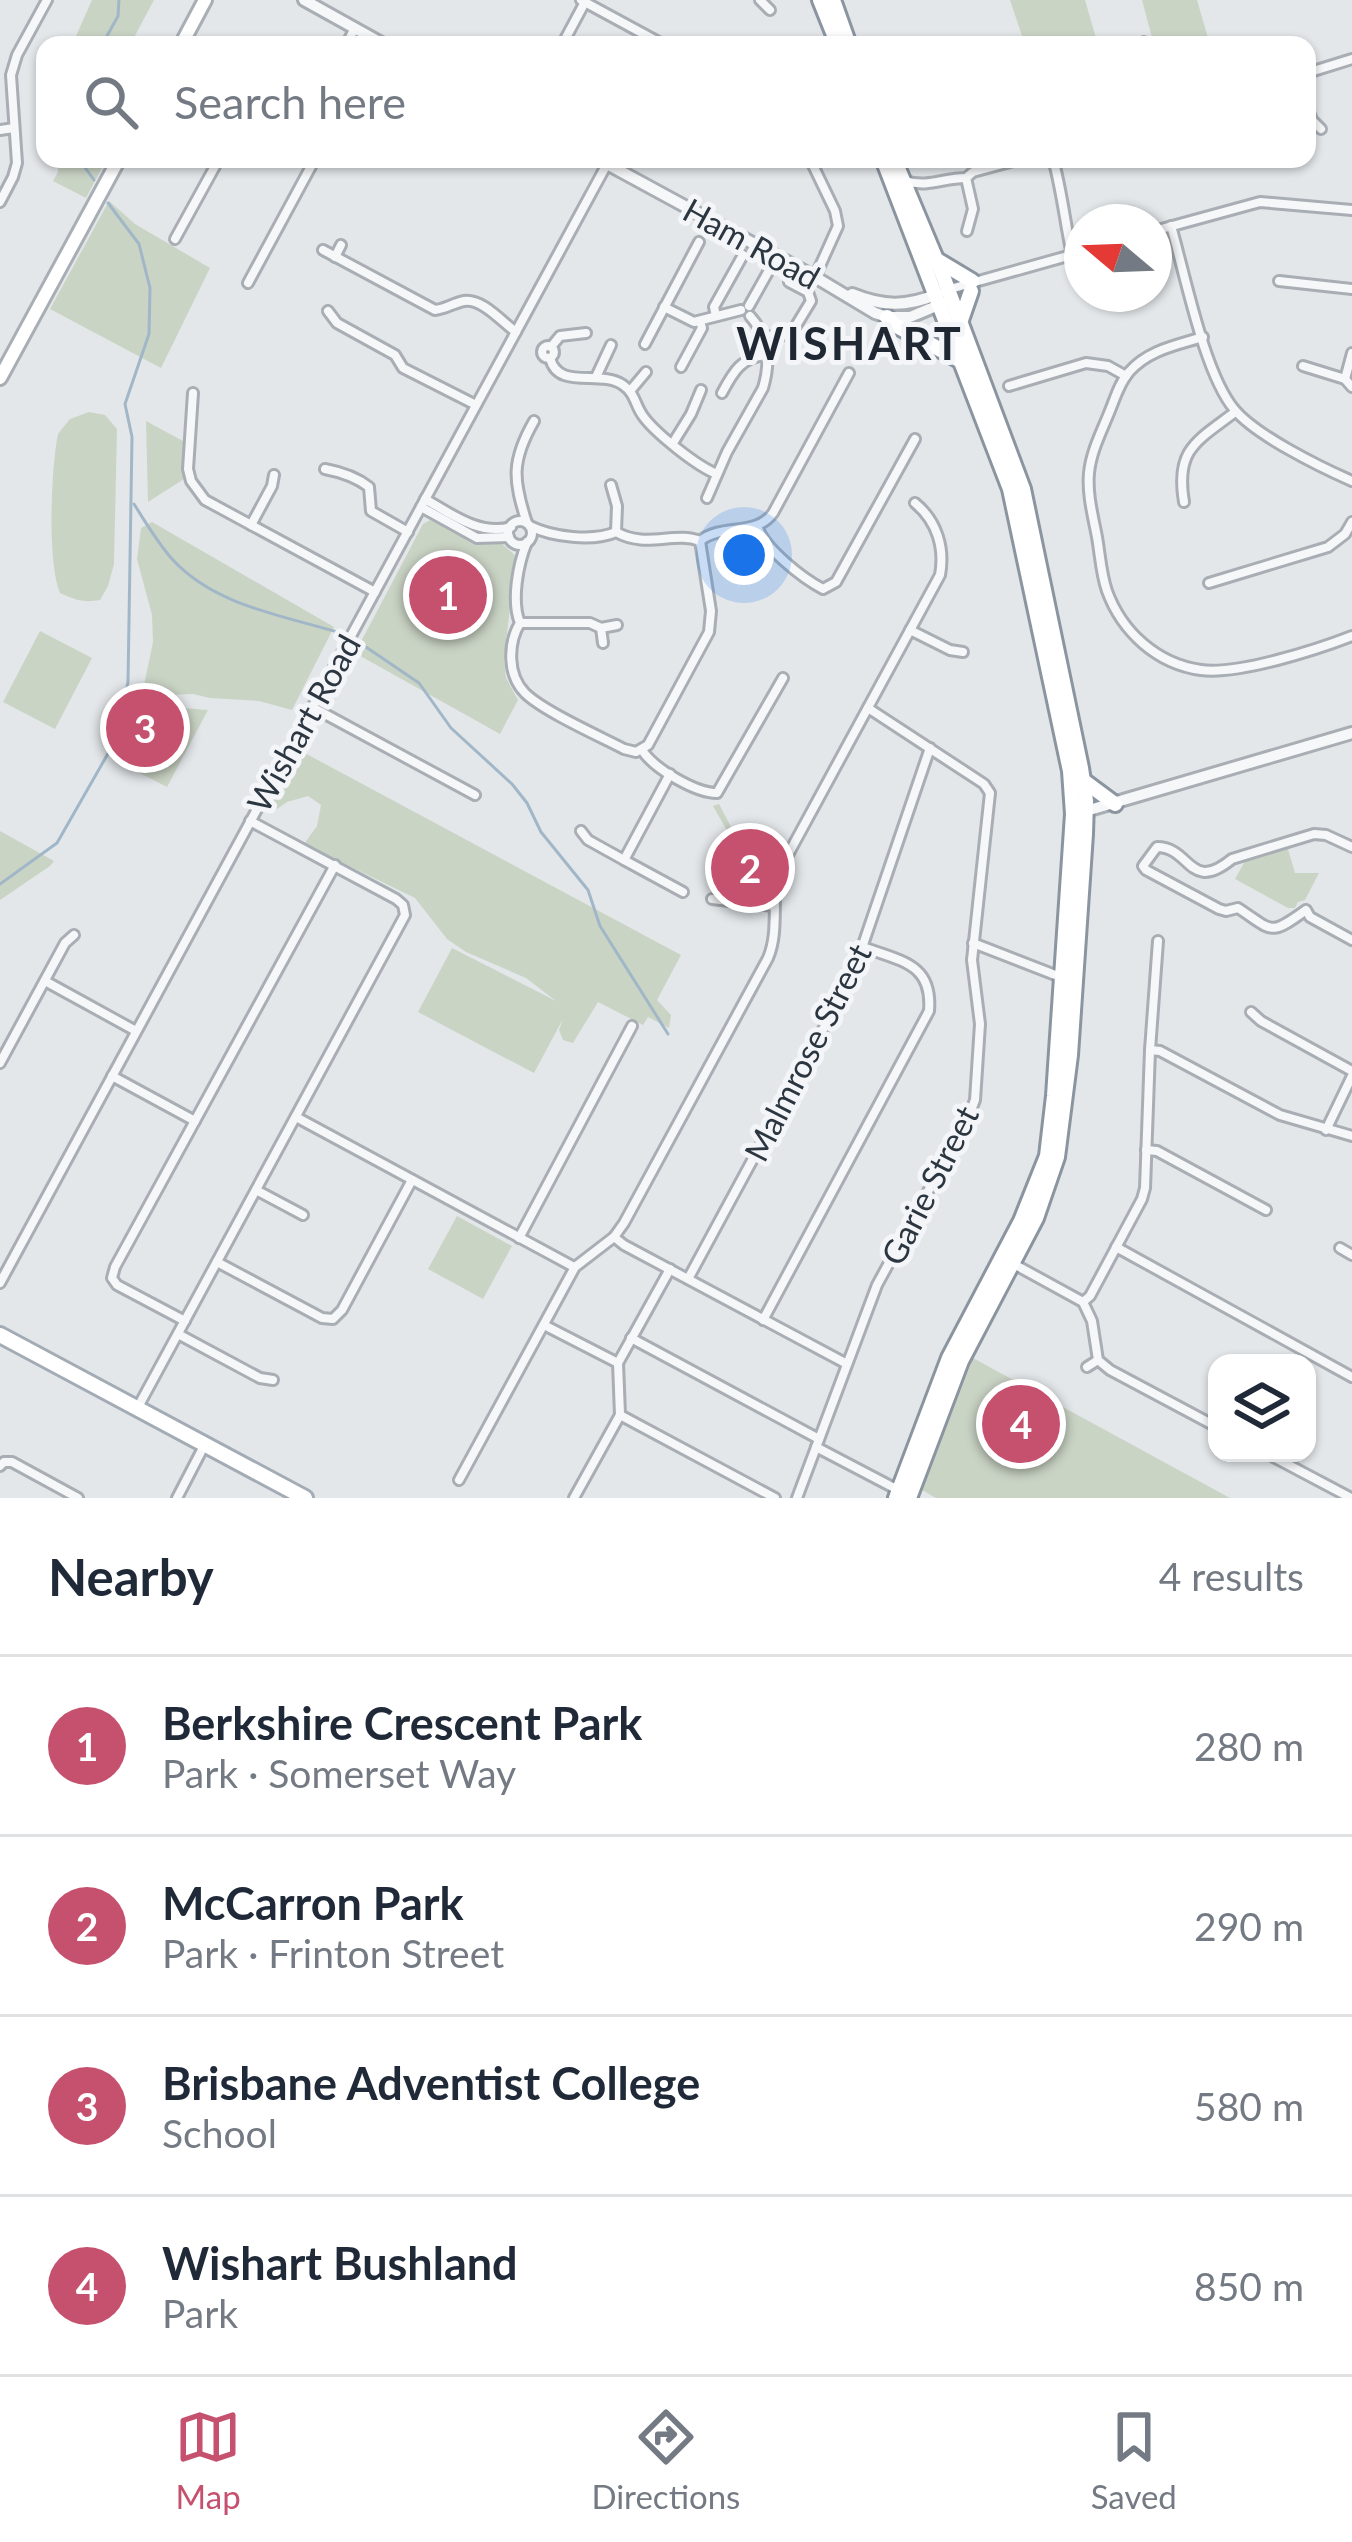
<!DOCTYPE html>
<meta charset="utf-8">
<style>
body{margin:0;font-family:Lato,sans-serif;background:#f6f6f7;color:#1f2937}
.controls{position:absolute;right:36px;bottom:36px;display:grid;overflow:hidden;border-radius:24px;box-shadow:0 3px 9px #0004}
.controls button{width:108px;height:108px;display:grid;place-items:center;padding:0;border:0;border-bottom:3px solid #e0e1e3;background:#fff;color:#1f2937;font:60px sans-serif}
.compass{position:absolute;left:1064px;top:204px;width:108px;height:108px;border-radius:50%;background:#fff;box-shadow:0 3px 9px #0004;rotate:289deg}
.you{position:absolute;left:744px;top:555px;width:42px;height:42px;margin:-30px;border:9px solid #fff;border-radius:50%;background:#1a73e8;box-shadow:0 0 0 18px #1a73e833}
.badge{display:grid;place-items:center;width:78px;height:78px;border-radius:50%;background:#c6516e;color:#fff;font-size:39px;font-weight:700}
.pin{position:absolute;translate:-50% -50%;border:6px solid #fff;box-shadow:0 3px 12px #0006}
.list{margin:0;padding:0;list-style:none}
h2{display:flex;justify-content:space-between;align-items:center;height:156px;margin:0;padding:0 48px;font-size:51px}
h2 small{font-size:39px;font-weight:400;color:#747a83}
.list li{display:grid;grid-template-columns:78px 1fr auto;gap:36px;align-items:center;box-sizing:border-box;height:180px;padding:0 48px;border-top:3px solid #e0e1e3}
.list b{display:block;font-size:45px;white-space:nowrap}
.list p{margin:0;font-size:39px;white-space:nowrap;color:#747a83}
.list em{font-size:39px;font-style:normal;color:#747a83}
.icon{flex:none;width:66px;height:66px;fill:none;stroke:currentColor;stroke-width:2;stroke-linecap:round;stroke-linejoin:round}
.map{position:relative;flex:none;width:1352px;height:1498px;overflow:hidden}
.search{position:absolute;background:#fff;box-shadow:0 3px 9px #0004;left:36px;right:36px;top:36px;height:132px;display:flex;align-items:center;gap:30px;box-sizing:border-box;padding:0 42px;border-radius:24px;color:#747a83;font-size:45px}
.sheet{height:876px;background:#fff}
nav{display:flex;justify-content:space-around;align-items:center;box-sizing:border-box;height:168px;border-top:3px solid #e0e1e3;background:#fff;font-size:33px;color:#747a83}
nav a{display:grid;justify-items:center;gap:6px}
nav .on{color:#c6516e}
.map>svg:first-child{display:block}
</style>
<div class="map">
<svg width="1352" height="1498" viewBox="0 0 1352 1498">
<rect width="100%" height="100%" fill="#e3e7ea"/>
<g fill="#cad4c5">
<polygon points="92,0 154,0 130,45 72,45"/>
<polygon points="1010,0 1085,0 1098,45 1028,45 1023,39"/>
<polygon points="1142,0 1197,0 1210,45 1154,45"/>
<polygon points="58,159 105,159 106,160 86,198 53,181 58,172"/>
<polygon points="109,201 135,224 210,268 161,368 50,309"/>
<path d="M 89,412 L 105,415 L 117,429 L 114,564 L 108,586 L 100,600 C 84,603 75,600 60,593 C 47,562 51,468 58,434 L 70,419 Z"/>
<polygon points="146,421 183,441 184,479 148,502"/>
<polygon points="430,520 478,542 501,543 516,556 504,659 506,678 518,700 500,734 355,653 423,524"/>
<polygon points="152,522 334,627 292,710 259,701 210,698 193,694 171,695 154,706 142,695 153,642 152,615 137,559 141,528"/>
<polygon points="40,631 92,658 55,729 3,702"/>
<polygon points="159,706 208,710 167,787 126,766"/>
<polygon points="301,751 681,955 657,1000 671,1015 669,1028 648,1017 643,1025 598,1002 573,1043 563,1040 559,1030 563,1019 534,1073 418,1012 452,948 556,1001 526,978 466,952 447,939 415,898 304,844 317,826 321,805 308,796 287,802 277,809 270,806"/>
<polygon points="719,804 741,846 773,863 764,896 717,891 738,850 713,806"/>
<polygon points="0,831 54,861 50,866 0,900"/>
<polygon points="1288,849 1295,873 1319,873 1305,900 1298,902 1295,908 1288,908 1235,879 1245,861"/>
<polygon points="457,1216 512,1246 483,1299 428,1269"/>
<polygon points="973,1358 1230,1498 936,1498 922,1490"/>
</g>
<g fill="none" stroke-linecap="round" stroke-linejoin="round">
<g stroke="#a1b7c8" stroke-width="3">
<polyline points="102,45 118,16 119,0"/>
<polyline points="79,159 94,180"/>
<path d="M 134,504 C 146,523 157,542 172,559 C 214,605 280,615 337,632"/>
<polyline points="360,643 419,683 451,728 512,784 527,803 541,832 588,890 600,926 668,1034"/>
<polyline points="0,884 57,843 110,750 118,730 128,682 132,437 125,404 149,334 150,288 139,244 108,203"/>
</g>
<defs>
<g id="minor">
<polyline points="581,0 664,45"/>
<polyline points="760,0 770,10"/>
<polyline points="1144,42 1146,45"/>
<polyline points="346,45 355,28"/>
<polyline points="562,45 585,2"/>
<polyline points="1307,73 1352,59"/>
<polyline points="1307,107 1312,120 1321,129"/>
<polyline points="0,130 14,128"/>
<polyline points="810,159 835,211 838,226 815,277"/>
<path d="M 1053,159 C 1062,191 1065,223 1072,255"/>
<polyline points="966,178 973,209 967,231"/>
<path d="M 905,181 C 930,188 942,178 966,178 L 973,172 L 1021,159"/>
<polyline points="0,202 13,177 17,163 11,75 17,55 47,0"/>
<path d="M 1171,226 C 1185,274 1204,373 1234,409 C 1255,435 1320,467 1352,481"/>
<polyline points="1154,231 1260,202 1352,210"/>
<polyline points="175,239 219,159"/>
<path d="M 323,250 L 435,310 C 446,309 453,303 464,301 C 482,298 502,322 516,332"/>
<polyline points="335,257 341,245"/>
<polyline points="1279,281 1352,289"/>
<polyline points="248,283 315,159"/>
<polyline points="950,289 1082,252"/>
<polyline points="749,306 777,256"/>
<polyline points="664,307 694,322 741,310"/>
<polyline points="328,311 337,323 395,355 403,368 476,405"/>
<polyline points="716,316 714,307 743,255"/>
<polyline points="765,337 791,334 811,301 808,292 789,282"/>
<path d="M 1203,337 C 1177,345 1148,350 1129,372 C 1119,383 1115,399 1109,413 C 1101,433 1091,452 1089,473 C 1087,494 1093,516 1097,537 C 1100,554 1101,574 1107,591 C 1122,632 1157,664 1201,670 C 1238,675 1316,650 1352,636"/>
<polyline points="645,344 699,242"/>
<circle cx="548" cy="352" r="6"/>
<polyline points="551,347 560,336 586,333"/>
<polyline points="1352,353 1345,379 1352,387"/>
<path d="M 550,358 C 558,391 600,369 623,385 C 635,393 635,405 643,416 C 655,433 698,467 717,474"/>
<polyline points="1303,366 1345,379"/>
<polyline points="681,367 702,328 700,321"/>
<polyline points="596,377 611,345"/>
<polyline points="1009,386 1086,363 1108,366 1126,376"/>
<polyline points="630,391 646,372"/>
<polyline points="193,393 188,469 191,481 205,500 375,592"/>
<path d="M 722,393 C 733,372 742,356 768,355"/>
<polyline points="673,443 691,414 701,390"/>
<path d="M 325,469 C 341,472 356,477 369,487 L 371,511 L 408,532"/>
<polyline points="611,485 617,506 616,532"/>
<path d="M 707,498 L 727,452 L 763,388 C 771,361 769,337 750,316"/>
<path d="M 425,499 C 451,514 480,536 511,527"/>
<path d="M 1184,502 C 1175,449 1197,441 1235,412"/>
<polyline points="421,507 477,538 509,537"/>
<circle cx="520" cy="533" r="12"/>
<path d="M 527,523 C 513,480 511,461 534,421"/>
<polyline points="251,525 272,486 274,475"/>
<path d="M 530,526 C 552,537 593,542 616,532 C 646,549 674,531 700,541 C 722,523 756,537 773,513 L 849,373"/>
<path d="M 757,526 C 764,548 802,578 823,589 L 836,582 L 915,439"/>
<path d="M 527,542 C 518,564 511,601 520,623 C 508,643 507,675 525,693 C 543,711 599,736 624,749 L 636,752 L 648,745 L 709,632 L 711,611 L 700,541"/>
<polyline points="1209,583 1328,547 1345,534 1352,522"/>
<polyline points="520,623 590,623 601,628"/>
<polyline points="910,630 950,650 963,652"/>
<polyline points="603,643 601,628 617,625"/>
<polyline points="312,707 475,795"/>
<path d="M 642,750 C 654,769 696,793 717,793 L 783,678"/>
<polyline points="670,774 624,860 683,892"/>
<polyline points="581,831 588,840 624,860"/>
<path d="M 1352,847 L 1326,835 L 1314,834 L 1232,859 C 1189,894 1191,847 1157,847 L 1143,866 L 1146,870 L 1219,909 L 1226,911 L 1238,908 C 1273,931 1269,937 1306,910 L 1310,917 L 1352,940"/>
<polyline points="712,899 774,906"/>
<polyline points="973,943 1063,978"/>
<polyline points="45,981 136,1031"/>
<polyline points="1251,1012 1261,1021 1352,1071"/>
<polyline points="1150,1050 1160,1051 1280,1115 1352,1136"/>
<polyline points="0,1063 65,943 74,935"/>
<polyline points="112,1076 195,1121"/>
<polyline points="296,1117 574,1267"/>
<polyline points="1326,1130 1352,1076"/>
<polyline points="1146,1150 1157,1151 1266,1210"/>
<polyline points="256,1190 303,1215"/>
<polyline points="614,1237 624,1245 847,1364"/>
<polyline points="519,1238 632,1026"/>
<polyline points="1116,1247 1352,1377"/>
<polyline points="1340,1248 1352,1255"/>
<polyline points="217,1262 322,1318 333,1319 342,1310 412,1180"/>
<polyline points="1010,1262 1083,1302 1092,1321 1098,1360 1110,1370 1217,1427"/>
<polyline points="688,1279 853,974 930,748"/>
<polyline points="0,1283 607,164"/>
<polyline points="1083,1302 1090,1296 1142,1199 1145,1188 1150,1050 1158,941"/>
<path d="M 763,1320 L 929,1011 C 933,963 900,961 863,947"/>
<polyline points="185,1321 117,1285 112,1278 115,1267 335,865"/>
<polyline points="544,1325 618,1363"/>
<polyline points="178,1334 260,1378 273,1380"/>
<polyline points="631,1338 819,1439"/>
<polyline points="1087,1367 1098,1360"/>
<polyline points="138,1407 405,915 403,905 396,899 250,821"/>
<polyline points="620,1415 775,1498"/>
<polyline points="816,1447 900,1491"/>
<polyline points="1266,1453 1351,1498"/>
<polyline points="0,1466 4,1462 12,1462 78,1498"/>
<path d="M 459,1480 L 575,1267 L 614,1237 L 624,1223 L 768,958 C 779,932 772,903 777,875 L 940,575 C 945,548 937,521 915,503"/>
<polyline points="177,1498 204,1446"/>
<polyline points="574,1498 620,1415 618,1363 670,1269"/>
<polyline points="797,1498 877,1285 968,1118 975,1100 980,1024 972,960 990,793 984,784 868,708"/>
</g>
<g id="tertiary">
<polyline points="304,0 385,45"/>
<polyline points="598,159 815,277 875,313 887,317 910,317 946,302"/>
<path d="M 852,294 C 884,307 906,307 938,294"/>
<polyline points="1079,813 1352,733"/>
</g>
<g id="secondary">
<polyline points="181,45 205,0"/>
<polyline points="0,378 119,159"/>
</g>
<polyline id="primary" points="0,1335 305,1498"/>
<g id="trunk">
<polyline points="820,0 838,45"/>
<polyline points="833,0 849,45"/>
<polyline points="883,159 1010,489 1070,771 1073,814 1054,1096 1047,1156 1021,1221 949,1358 896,1498"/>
<polyline points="894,159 943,276 1023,489 1081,768 1086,801 1085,834 1070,1055 1057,1157 1036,1218 961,1361 909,1498"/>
<polyline points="937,260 972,281"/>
<polyline points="887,317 895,325 963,362"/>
<polyline points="961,320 971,291"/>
<polyline points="1084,781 1115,804"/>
</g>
</defs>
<use href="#minor" stroke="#a8aeb4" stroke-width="14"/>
<use href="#tertiary" stroke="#a8aeb4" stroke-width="16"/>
<use href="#secondary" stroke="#a8aeb4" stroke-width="18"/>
<use href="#primary" stroke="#a3acb5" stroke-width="20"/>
<use href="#trunk" stroke="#8b95a0" stroke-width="20"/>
<use href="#minor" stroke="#f6f7f9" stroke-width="8"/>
<use href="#tertiary" stroke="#f6f7f9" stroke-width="10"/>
<use href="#secondary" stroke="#fff" stroke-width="12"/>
<use href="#primary" stroke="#fff" stroke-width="14"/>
<use href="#trunk" stroke="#fff" stroke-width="14"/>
</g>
<g text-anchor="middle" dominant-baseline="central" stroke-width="10" stroke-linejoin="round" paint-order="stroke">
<g font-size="33" fill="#2c3641" stroke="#f3f5f8">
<text transform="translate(752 243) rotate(29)">Ham Road</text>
<text transform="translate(303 723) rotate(-61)">Wishart Road</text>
<text transform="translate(807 1052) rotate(-63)">Malmrose Street</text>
<text transform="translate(929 1185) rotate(-63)">Garie Street</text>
</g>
<g font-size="45" font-weight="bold" letter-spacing="3" fill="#1e2732" stroke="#f3f5f8">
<text x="850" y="343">WISHART</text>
</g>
</g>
</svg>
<div class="controls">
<button><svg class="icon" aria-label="layers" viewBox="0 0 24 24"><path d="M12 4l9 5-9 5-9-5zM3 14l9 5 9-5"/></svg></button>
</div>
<svg class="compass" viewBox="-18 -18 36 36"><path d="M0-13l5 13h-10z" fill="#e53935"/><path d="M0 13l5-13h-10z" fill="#747a83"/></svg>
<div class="you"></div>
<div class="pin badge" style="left:448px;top:595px">1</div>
<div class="pin badge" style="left:750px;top:868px">2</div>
<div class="pin badge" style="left:145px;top:728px">3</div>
<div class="pin badge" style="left:1021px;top:1424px">4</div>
<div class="search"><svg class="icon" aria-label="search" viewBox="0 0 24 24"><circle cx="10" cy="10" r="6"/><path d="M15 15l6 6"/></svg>Search here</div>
</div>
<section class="sheet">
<h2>Nearby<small>4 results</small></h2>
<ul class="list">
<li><span class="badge">1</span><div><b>Berkshire Crescent Park</b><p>Park · Somerset Way</p></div><em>280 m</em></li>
<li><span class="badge">2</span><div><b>McCarron Park</b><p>Park · Frinton Street</p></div><em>290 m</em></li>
<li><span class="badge">3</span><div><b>Brisbane Adventist College</b><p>School</p></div><em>580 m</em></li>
<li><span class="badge">4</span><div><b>Wishart Bushland</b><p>Park</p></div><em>850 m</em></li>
</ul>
</section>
<nav>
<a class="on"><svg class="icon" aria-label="map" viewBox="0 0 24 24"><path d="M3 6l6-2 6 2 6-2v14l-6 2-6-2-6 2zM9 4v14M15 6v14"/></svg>Map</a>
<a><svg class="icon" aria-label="directions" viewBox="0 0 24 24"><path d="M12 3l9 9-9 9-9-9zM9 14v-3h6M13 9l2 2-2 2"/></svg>Directions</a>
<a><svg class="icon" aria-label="saved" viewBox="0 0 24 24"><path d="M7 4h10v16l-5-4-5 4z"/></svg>Saved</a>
</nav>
